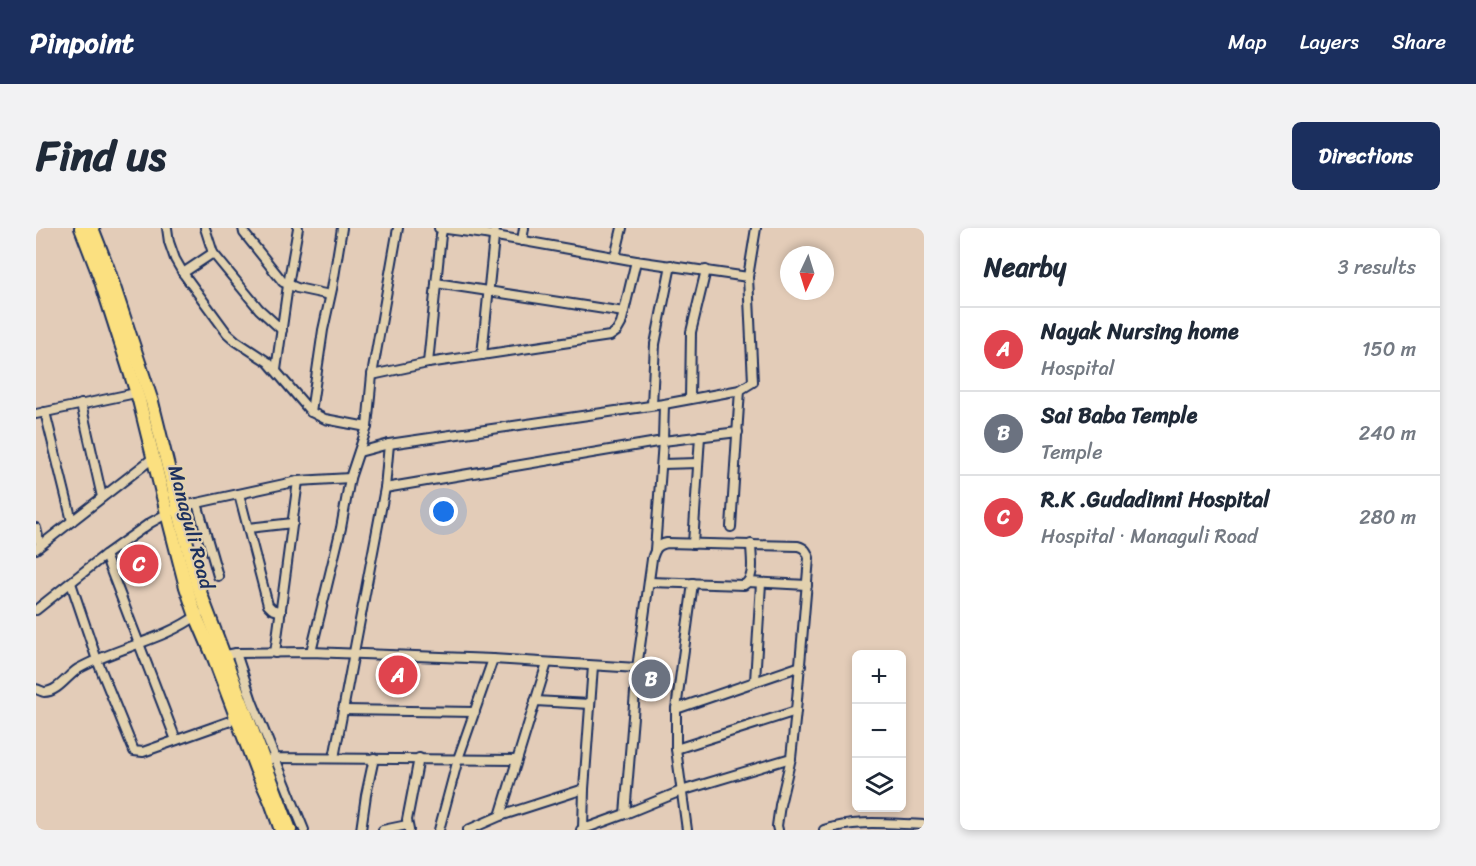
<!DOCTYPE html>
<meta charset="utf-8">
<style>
body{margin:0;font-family:Sriracha,sans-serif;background:#f2f2f3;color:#1f2937}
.controls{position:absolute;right:18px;bottom:18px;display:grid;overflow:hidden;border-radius:9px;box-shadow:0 3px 9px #0003}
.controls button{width:54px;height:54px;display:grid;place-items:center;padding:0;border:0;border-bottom:2px solid #e0e1e3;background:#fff;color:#1f2937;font:30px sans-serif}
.compass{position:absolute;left:744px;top:18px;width:54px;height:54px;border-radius:50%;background:#fff;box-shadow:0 3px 9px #0003;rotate:184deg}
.you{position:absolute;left:408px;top:284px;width:21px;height:21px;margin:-15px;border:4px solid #fff;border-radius:50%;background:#1a73e8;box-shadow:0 0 0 9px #1a73e833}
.badge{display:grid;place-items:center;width:39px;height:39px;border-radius:50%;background:#1b2f5e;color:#fff;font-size:20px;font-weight:700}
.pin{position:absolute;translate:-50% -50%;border:3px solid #fff;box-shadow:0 2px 6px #0006}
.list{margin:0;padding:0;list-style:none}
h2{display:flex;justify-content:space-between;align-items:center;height:78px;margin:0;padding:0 24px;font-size:26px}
h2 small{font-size:20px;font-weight:400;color:#747a83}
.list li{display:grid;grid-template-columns:39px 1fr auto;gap:18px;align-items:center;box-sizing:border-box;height:84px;padding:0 24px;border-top:2px solid #e0e1e3}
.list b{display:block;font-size:22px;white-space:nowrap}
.list p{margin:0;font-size:20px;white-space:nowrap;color:#747a83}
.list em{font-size:20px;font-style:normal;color:#747a83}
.icon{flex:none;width:33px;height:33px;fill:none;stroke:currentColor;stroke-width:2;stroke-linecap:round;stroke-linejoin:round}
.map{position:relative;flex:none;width:888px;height:602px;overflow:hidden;border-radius:9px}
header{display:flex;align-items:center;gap:36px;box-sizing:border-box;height:84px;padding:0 30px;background:#1b2f5e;color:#fff}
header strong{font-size:28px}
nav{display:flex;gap:33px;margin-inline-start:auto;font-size:21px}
.intro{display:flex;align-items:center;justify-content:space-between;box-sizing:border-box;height:144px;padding:0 36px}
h1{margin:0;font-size:42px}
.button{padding:15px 27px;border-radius:9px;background:#1b2f5e;color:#fff;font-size:21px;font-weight:700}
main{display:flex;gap:36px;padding:0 36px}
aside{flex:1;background:#fff;border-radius:9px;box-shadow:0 3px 9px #0003}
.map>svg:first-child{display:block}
</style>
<header>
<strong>Pinpoint</strong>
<nav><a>Map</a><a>Layers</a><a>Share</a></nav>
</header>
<div class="intro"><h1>Find us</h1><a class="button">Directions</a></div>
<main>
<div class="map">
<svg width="888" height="602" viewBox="0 0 888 602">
<rect width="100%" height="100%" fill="#e3ccb8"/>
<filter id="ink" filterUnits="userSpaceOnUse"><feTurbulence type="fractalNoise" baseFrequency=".0167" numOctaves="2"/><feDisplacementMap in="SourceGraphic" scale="12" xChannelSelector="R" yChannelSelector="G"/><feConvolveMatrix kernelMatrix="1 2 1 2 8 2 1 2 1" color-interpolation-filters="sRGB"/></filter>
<g filter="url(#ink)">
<g fill="#e2b6da" stroke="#1b2f5e" stroke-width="1.5">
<polygon points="90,321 94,332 110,327 113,337 83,347 79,337 87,334 84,326"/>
<polygon points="354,439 379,439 378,450 354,449"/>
</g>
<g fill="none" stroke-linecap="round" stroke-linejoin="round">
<defs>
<g id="minor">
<polyline points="131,0 133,14 139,31 147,45 191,105 200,113 232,134 275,184 289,191 331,199"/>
<polyline points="169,0 177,25 223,81 246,102"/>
<polyline points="207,0 208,5 247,54 261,60 294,67"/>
<polyline points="403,0 449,6 600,33 712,49"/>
<polyline points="486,13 488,0"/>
<polyline points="579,29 586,0"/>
<polyline points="147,45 177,25"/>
<polyline points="400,55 588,84"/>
<polyline points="446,127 459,0"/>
<polyline points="392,135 405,7 407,0"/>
<polyline points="240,142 252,57 262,0"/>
<polyline points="336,147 392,135 574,108 581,103 585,96 600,33"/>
<polyline points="654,171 655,104 670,42"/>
<polyline points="45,176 66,269"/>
<polyline points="616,177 619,116 635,37"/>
<polyline points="9,184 36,293"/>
<polyline points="275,184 287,102 296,61 306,0"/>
<polyline points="0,186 100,165"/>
<polyline points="323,224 353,216 628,176 704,162 717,154 712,49 720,0"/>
<polyline points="626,236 662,235"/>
<polyline points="349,260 627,213 628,176"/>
<polyline points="203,266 232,377 236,381 245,384"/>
<polyline points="161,275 182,348"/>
<polyline points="695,299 704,162"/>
<polyline points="0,300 4,317"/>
<polyline points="212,300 257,295"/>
<polyline points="657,316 664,208"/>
<polyline points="0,321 117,230"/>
<polyline points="619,322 627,213 702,204"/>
<polyline points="69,327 140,512"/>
<path d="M 613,354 L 708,357 C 720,350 715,329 715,316"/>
<polyline points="712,354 771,357"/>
<polyline points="35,355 61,432 98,523 107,524 203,490"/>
<polyline points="0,382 69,327 114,295 143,279 262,253 314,250"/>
<polyline points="275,424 305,300 314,250 331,199 336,147 362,0"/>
<polyline points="200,425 216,473 268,602"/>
<polyline points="239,425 262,253"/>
<polyline points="185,428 200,425 275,424 457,431 601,440 589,586 645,563 755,530"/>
<path d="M 601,440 L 616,331 C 619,321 621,317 631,315 L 762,318 C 769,320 771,323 773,330 L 760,483 L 755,530 L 744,577 L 741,598 L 742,602"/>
<polyline points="719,453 725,355"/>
<path d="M 0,461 C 1,461 7,464 8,464 C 22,464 32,447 42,441 C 81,419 127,413 163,386"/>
<polyline points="499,473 554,476"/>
<polyline points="640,481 765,438"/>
<polyline points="307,482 439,484"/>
<polyline points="640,521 760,483"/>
<polyline points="298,530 349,260 353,216"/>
<polyline points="228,535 238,529 239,530 481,532"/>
<polyline points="464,588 511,435"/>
<polyline points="547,601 548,561 557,438"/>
<polyline points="325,602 330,567 338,530"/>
<polyline points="347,602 371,597"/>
<polyline points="373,602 371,592 383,530"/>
<polyline points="403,602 422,531 457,431"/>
<polyline points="432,602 464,588 548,561"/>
<polyline points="545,602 589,586"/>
<polyline points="651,602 640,521 640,481 657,355"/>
<path d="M 788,602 C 821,591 854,596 888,597"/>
</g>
<g id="primary">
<polyline points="45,0 63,47 103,172 131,285 150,359 160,388 178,430 220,541 235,574 245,602"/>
<polyline points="56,0 72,41 116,174 161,356 254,602"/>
</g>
</defs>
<use href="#minor" stroke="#1b2f5e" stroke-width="12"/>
<use href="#primary" stroke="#1b2f5e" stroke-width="16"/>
<use href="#minor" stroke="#e3d2af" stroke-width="8"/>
<use href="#primary" stroke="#fbe080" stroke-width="12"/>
</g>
</g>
<g text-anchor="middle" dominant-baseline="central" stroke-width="4.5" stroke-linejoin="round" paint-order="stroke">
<g font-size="20" fill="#1b2f5e" stroke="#e3d2af">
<text transform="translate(155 299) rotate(75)">Managuli Road</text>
</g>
</g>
</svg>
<div class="controls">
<button>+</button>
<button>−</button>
<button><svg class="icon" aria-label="layers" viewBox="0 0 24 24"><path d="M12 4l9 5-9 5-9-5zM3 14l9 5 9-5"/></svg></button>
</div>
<svg class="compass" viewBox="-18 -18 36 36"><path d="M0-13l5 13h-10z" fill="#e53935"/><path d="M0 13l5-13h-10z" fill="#747a83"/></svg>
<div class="you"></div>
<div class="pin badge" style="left:362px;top:447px;background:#e0444e">A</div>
<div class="pin badge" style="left:615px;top:451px;background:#6b7280">B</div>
<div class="pin badge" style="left:103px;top:336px;background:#e0444e">C</div>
</div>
<aside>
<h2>Nearby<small>3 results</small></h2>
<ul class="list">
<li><span class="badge" style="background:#e0444e">A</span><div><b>Nayak Nursing home</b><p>Hospital</p></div><em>150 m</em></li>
<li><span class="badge" style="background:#6b7280">B</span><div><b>Sai Baba Temple</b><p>Temple</p></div><em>240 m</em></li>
<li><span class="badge" style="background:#e0444e">C</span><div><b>R.K .Gudadinni Hospital</b><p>Hospital · Managuli Road</p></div><em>280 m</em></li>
</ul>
</aside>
</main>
